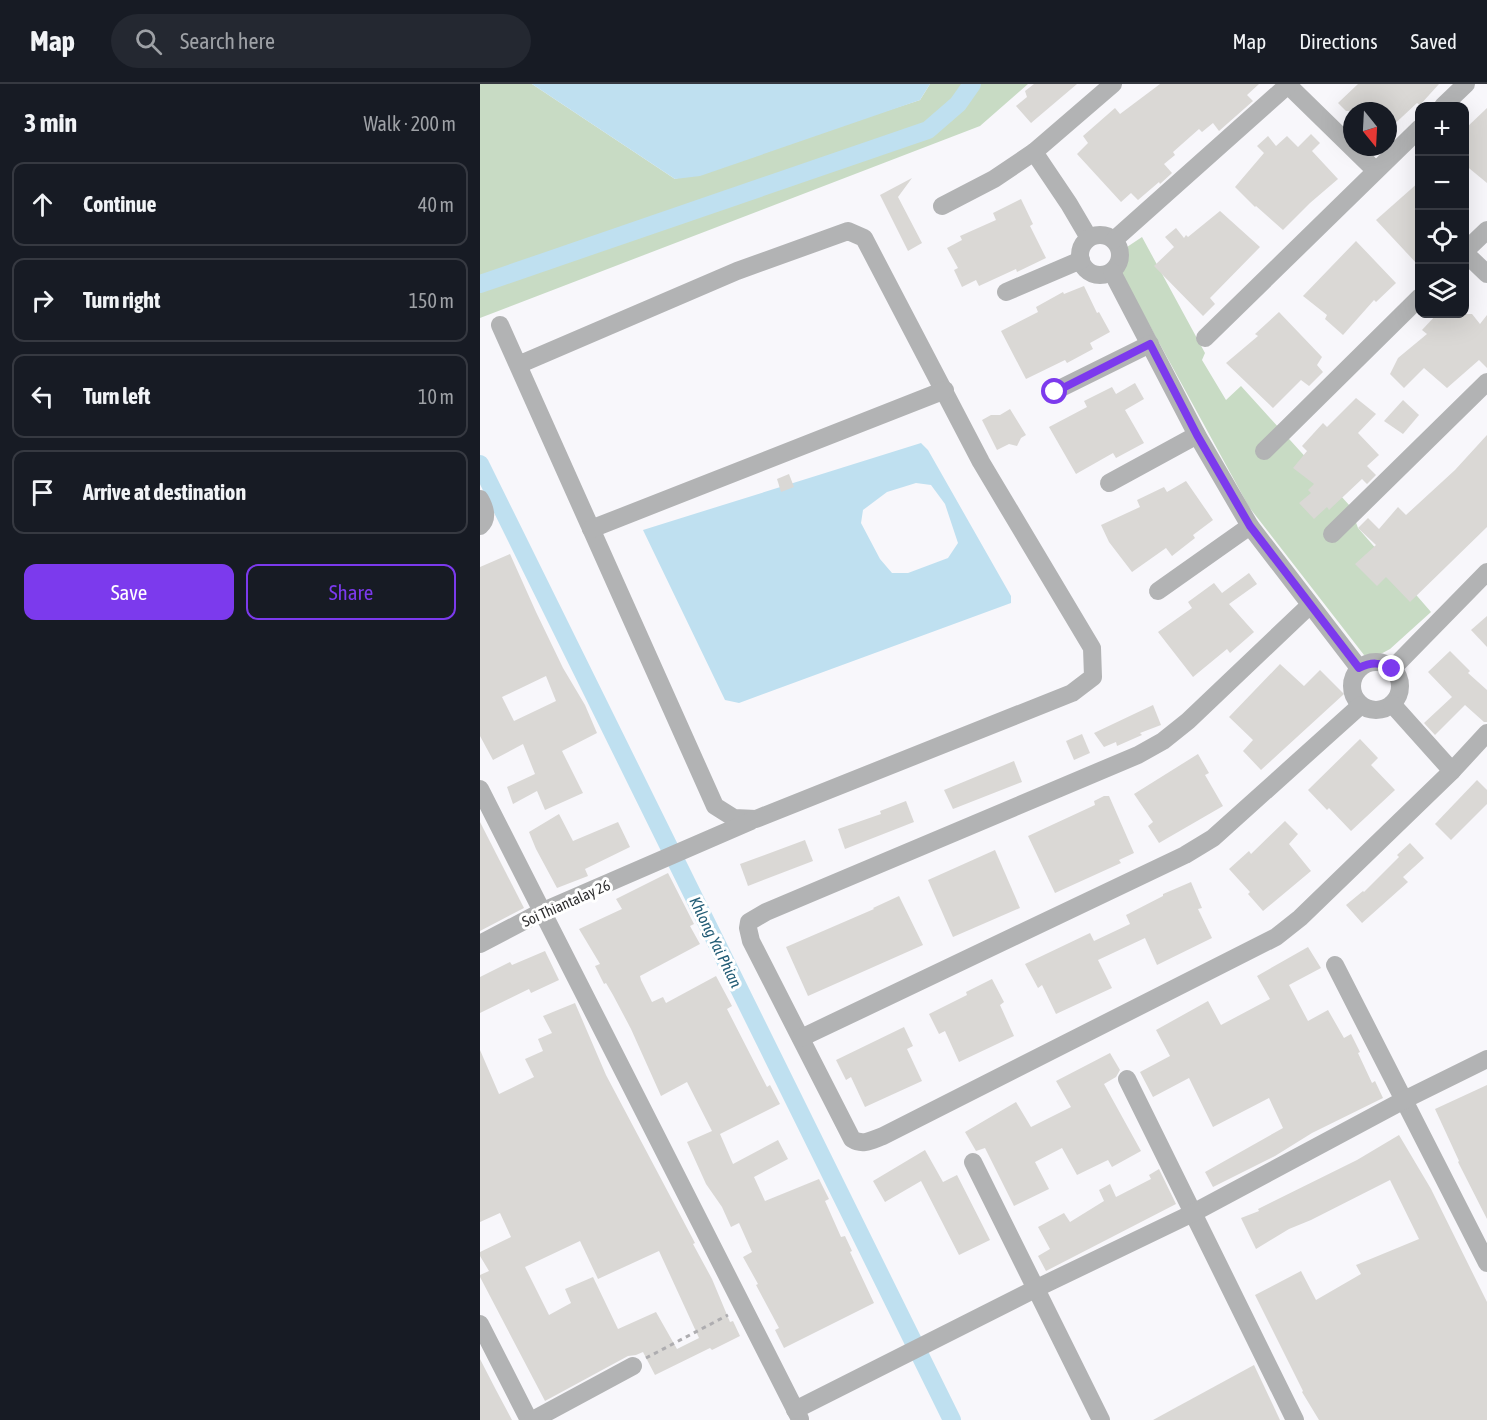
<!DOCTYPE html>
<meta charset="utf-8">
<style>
body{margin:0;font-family:"Asap Condensed",sans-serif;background:#242831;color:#f1f3f6}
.controls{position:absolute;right:18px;top:18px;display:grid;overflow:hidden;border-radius:12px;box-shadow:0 6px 24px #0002}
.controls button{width:54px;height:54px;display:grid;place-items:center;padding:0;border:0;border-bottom:2px solid #363941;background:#171b24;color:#f1f3f6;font:30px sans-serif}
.compass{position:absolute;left:863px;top:18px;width:54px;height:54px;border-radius:50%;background:#171b24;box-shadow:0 6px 24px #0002;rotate:162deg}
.stop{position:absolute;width:18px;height:18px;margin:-14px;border:4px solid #7c3aed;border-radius:50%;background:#fff}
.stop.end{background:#7c3aed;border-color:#fff;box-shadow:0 2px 6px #0008}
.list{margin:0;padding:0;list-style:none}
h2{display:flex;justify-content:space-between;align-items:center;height:78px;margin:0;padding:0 24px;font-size:26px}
h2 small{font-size:20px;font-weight:400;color:#9ea1a6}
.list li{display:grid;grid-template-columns:39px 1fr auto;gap:18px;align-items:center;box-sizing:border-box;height:84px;margin:0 12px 12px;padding:0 12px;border:2px solid #363941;border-radius:12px}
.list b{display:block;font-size:22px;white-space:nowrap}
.list em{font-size:20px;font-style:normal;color:#9ea1a6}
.actions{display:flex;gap:12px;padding:18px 24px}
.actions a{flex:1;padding:14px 0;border:2px solid #7c3aed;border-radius:12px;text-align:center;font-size:21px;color:#7c3aed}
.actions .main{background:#7c3aed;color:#fff}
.icon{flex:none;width:33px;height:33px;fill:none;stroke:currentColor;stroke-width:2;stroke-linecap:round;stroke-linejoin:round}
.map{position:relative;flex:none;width:1007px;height:1336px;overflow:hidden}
header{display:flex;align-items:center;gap:36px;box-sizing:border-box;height:84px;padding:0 30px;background:#171b24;border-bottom:2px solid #363941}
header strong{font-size:28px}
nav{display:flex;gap:33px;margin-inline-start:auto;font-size:21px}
.search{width:420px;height:54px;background:#242831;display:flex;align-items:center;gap:15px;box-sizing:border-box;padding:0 21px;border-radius:33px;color:#9ea1a6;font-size:22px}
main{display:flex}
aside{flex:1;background:#171b24}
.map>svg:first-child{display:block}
</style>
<header>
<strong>Map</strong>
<div class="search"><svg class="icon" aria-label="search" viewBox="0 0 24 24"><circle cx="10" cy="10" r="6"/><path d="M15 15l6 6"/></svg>Search here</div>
<nav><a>Map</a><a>Directions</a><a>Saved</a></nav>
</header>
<main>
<aside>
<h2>3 min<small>Walk · 200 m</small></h2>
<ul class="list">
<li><svg class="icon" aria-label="ahead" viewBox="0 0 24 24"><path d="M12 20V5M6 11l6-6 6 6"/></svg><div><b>Continue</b></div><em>40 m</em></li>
<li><svg class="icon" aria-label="right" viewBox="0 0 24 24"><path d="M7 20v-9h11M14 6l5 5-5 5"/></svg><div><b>Turn right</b></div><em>150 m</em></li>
<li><svg class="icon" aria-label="left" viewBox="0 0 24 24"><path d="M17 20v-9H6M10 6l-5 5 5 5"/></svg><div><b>Turn left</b></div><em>10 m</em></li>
<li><svg class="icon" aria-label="arrive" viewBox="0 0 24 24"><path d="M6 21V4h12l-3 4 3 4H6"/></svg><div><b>Arrive at destination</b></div></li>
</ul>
<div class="actions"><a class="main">Save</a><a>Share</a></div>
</aside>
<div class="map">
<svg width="1007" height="1336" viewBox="0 0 1007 1336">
<rect width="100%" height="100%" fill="#f8f7fb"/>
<g fill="#c8dbc4">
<polygon points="0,0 52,0 195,95 440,16 450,0 548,0 500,42 0,234"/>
<polygon points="662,153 725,269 722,276 746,316 761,302 870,422 878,444 951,528 910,565 895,573 884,571 769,423 642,191 647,163"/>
</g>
<g fill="#bfe0f0" fill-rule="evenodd">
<polygon points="52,0 450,0 440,16 220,92 195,95"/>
<path d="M 441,359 L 448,366 L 531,512 L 531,519 L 259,619 L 245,616 L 163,446 ZM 436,399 L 451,401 L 465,420 L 478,459 L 468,474 L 428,489 L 412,489 L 400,475 L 381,439 L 383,426 L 407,408 Z"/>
</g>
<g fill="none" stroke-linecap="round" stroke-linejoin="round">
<g stroke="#bfe0f0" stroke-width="18">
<polyline points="0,200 448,46 478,20 492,0"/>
<polyline points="0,380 472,1336"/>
</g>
</g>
<g fill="#dad8d5" fill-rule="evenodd">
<polygon points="554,0 597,0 551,39 536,22 547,13 545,7"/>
<polygon points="680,0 779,0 767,11 773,17 739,47 733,39 722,48 719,45 693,68 695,71 684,80 692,89 680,100 679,98 658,116 651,109 641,118 597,70 608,59 603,52 635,24 640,30"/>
<polygon points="878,0 959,0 940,21 937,19 908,46 908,27 866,27 858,19"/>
<polygon points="1007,24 1007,99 984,80 984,46"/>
<polygon points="831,50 840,59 832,67 858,95 830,119 803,146 776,122 775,123 755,103 784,69 777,62 788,52 796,62 807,52 818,63"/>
<polygon points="432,94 418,113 442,159 428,167 400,111"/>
<polygon points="939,98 939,182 896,136"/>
<polygon points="541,115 553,140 550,142 566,174 537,188 536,185 499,202 496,196 482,203 474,186 478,184 467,164 482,156 480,152 516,136 513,129"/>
<polygon points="740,127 780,163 730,214 735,220 723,232 674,182 694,163 685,153 696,144 704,154 706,151 708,153"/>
<polygon points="876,157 916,199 896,218 894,216 863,251 845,235 847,231 823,212"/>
<polygon points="604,202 617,229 619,228 630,248 610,259 613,265 587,279 585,276 546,295 521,247 558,228 556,223 583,208 584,210"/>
<polygon points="799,228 842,273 837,281 843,288 829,302 821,296 793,324 746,279 778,252 775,250"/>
<polygon points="957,230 992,230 1000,240 1007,231 1007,284 999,276 967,304 944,284 924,304 910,290 918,274 947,250 942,246"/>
<polygon points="655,299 664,315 645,326 664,359 636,374 633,369 596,390 569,343 607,323 604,317 632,303 636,310"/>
<polygon points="876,314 896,330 878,349 899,371 887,382 896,391 887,400 882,395 849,426 847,423 834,435 819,419 831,409 828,406 834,400 813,384 827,367 822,362 843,339 847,343"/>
<polygon points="923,316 939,331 923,350 904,337"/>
<polygon points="530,325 546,351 541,354 537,362 529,360 517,366 502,336 511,331 520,331"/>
<polygon points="1007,351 1007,443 930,518 906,493 897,502 875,480 896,461 878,444 888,434 899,445 918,423 926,431 975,386"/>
<polygon points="309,390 314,403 301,408 297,395"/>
<polygon points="706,397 733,436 713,451 715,454 692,472 686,464 652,488 629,458 621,441 660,423 657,416 684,403 687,408"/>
<path d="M 30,470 L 56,528 L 83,584 L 105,621 L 117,649 L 82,667 L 103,709 L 65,726 L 57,707 L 33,720 L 27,703 L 55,690 L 43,660 L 13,676 L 0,652 L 0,483 ZM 66,592 L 76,617 L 34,637 L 22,613 Z"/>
<polygon points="769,489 777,500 749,520 774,548 750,569 747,565 713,593 678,548 712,524 708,518 734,499 742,509"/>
<polygon points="1007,532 1007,563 991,546"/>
<polygon points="970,567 990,587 988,589 1007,606 1007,638 1004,638 985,621 955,651 944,639 972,613 948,588"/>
<polygon points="800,580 824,602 840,586 864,610 781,686 763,667 773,656 749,633"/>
<polygon points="673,621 681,641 660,649 662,651 637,662 636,658 624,663 614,649"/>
<polygon points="602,650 610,669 594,676 586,657"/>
<polygon points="880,655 898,674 891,681 915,706 871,747 849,724 847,726 828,706"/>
<polygon points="718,670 729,689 725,691 743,722 679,759 668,742 673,738 654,710"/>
<polygon points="534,677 542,698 473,725 464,706"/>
<polygon points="997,696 1007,706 1007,720 971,756 955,740"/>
<polygon points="624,712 629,712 654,769 639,776 641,779 575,809 548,752 615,721 614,717"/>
<polygon points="426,717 434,738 365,765 358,745 401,730 400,727"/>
<polygon points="79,730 93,757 138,738 150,763 105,785 108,792 77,804 56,765 49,748"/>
<polygon points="805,737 818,750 809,760 831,787 783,827 768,810 770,808 749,785 769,767 771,770"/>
<polygon points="0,738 44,824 0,847"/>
<polygon points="325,756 333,777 268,802 260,780"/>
<polygon points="930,759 944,774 923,793 928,798 882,839 866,821 883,807 884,808 919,773 917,771"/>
<polygon points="515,766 540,824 473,853 448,796"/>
<polygon points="188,789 214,840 210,842 220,860 160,892 161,896 172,918 183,913 186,919 236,892 252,922 247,925 287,1003 290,1001 300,1020 240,1050 253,1080 298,1056 308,1075 274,1093 285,1117 339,1095 349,1115 345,1117 361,1153 365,1152 372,1167 370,1168 394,1219 304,1264 295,1246 299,1244 276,1201 278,1200 263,1173 272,1168 259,1139 251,1143 242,1123 226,1100 207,1058 232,1047 207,998 181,1012 151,945 133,911 126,899 124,900 115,882 120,880 99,845 142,825 136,815"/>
<polygon points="711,798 722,824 718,825 732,854 677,881 665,854 618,876 632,904 576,930 562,901 558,904 545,880 610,849 614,857 650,840 646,831 683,812 683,810"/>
<polygon points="419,812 443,861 328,912 306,863 394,825 393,824"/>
<polygon points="828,863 841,884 809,901 828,937 848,926 864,954 871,950 880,968 878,969 892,999 895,997 903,1014 832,1049 795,1072 733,1103 725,1088 803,1044 789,1014 733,1043 709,994 673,1013 660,988 690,972 676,946 728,917 741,941 790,915 777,892"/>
<polygon points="65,867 79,896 51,909 49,905 0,929 0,893 30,878 32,881"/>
<polygon points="512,895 524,918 520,921 534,952 479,978 465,947 459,950 449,930 487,911 486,908"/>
<path d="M 95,919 L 126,991 L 215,1159 L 213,1160 L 232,1195 L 250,1238 L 253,1237 L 260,1252 L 232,1266 L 230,1264 L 175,1291 L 163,1268 L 156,1271 L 148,1272 L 65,1317 L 0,1193 L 0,1191 L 9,1187 L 0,1172 L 0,1168 L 31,1153 L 20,1129 L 0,1138 L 0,966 L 19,1010 L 54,993 L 45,975 L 63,967 L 58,955 L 72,949 L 63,932 ZM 100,1157 L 118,1195 L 179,1167 L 219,1254 L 197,1265 L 176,1228 L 138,1245 L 113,1193 L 85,1205 L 91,1219 L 69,1231 L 45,1183 Z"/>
<polygon points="424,943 433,962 427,965 442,997 385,1023 371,993 366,996 356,976"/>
<polygon points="630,969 640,986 636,993 624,1000 661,1067 632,1083 628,1076 597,1091 582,1064 555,1078 569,1105 534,1122 505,1064 496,1067 485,1048 536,1018 551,1043 591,1023 576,997"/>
<polygon points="1007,1001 1007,1135 978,1078 979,1077 955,1025"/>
<polygon points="919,1051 951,1105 1007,1218 1007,1336 839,1336 822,1308 823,1307 775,1211 821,1187 836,1216 881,1190 876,1181 939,1155 910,1096 831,1136 809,1145 776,1165 761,1134 779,1127 778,1125 877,1076"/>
<polygon points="445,1066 463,1098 477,1091 510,1156 479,1171 441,1097 405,1118 393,1097"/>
<polygon points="679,1085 696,1120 566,1187 558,1172 570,1165 558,1143 584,1129 590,1138 624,1117 619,1106 630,1100 636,1113 671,1095 669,1091"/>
<polygon points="0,1275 16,1306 32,1336 0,1336"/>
<polygon points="774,1281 800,1336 673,1336"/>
</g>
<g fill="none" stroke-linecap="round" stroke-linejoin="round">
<polyline stroke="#aeadb0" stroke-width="3" stroke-dasharray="4.5 4.5" stroke-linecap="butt" points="166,1274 248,1231"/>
<g stroke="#b2b3b4" stroke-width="18">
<polyline points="808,1 895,86"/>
<polyline points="963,22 986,0"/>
<polyline points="554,68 589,120 609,154"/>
<polyline points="462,122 514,95 554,68 633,0"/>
<polyline points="1007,146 984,168 1007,190"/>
<circle cx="620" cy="171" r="20"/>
<polyline points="634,156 809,0"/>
<polyline points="632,188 717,351 770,442 879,584"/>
<polyline points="526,208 601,176"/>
<polyline points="20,241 235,722 254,734 276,735 592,609 613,593 612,564 501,378 384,154 368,147 257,187 38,281"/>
<polyline points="725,254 940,44"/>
<polyline points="575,307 670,260"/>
<polyline points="784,367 940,213"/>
<polyline points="629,399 717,351"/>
<path d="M 0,415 C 5,424 9,434 0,442"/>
<polyline points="111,445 465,306"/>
<polyline points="852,450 1007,298"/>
<polyline points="678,507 770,442"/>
<path d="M 830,521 L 708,637 L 683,657 L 658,671 L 286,828 L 269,838 L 268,844 L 271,857 L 372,1055 C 383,1062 392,1056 403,1052 L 796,853 L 820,834 L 972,687 L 1007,649"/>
<circle cx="896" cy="602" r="24"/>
<polyline points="912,585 1007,488"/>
<polyline points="912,620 972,687"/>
<polyline points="0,705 320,1335"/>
<polyline points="0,860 61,828 271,737"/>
<polyline points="855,881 1007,1179"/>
<polyline points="321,954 705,771 733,754 881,621"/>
<polyline points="647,995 815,1336"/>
<polyline points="493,1078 621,1336"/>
<polyline points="0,1240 49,1336"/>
<polyline points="315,1326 557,1204 713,1129 924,1016 1007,975"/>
<polyline points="53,1336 153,1282"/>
</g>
</g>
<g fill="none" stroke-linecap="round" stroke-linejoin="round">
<path stroke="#7c3aed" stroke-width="8" d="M 575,308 L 670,260 L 717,351 L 770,442 L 879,584 C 891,578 900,578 912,585"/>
</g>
<g text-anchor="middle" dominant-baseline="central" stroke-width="6" stroke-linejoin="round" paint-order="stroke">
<g font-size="15" fill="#2e2e2f" stroke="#fff">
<text transform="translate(86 819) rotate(-24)">Soi Thiantalay 26</text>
</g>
<g font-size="16" font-style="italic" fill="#225c75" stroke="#fff">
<text transform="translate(236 858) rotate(64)">Khlong Yai Phian</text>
</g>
</g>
</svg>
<div class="controls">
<button>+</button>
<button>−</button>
<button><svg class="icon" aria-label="locate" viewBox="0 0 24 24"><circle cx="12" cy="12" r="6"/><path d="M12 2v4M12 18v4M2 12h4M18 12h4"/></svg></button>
<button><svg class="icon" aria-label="layers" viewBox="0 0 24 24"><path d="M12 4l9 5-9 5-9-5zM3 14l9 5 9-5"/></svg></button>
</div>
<svg class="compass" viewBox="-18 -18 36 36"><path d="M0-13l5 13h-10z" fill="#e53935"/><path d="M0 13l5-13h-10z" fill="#9ea1a6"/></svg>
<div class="stop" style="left:575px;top:308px"></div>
<div class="stop end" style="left:912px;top:585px"></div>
</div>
</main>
